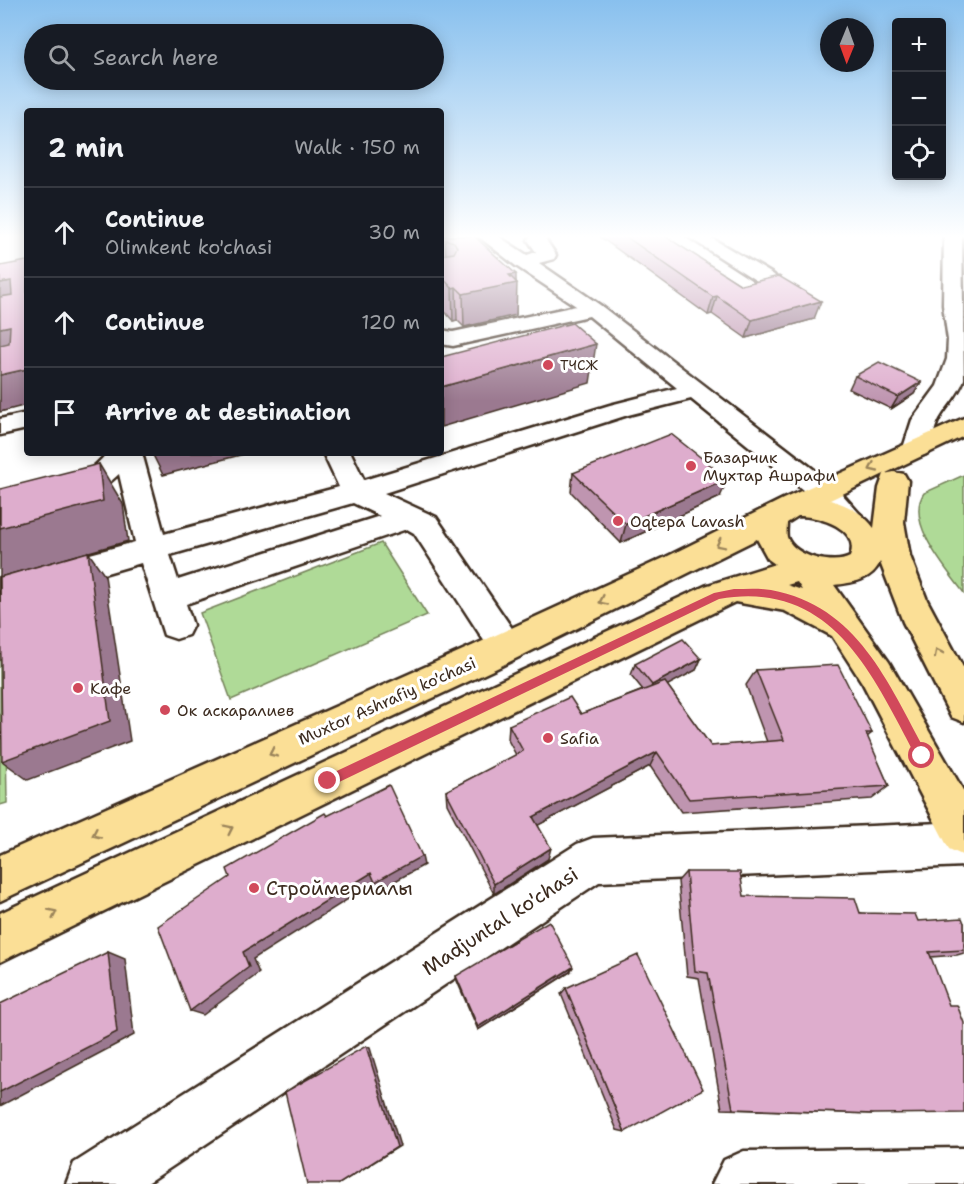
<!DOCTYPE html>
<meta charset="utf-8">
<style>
body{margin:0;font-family:"Shantell Sans",sans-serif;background:#20242c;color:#f1f3f6}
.controls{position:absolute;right:18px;top:18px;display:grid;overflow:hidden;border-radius:6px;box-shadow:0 3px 15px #0003}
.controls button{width:54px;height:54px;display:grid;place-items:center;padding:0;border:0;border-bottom:2px solid #363941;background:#171b24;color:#f1f3f6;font:30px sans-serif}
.compass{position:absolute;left:820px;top:18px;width:54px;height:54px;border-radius:50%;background:#171b24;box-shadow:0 3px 15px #0003;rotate:181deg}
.stop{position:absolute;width:18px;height:18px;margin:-14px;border:4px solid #d1495b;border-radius:50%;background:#fff}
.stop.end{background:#d1495b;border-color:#fff;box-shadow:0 2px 6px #0008}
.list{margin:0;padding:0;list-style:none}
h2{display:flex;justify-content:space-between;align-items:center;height:78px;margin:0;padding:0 24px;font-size:26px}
h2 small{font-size:20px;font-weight:400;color:#9ea1a6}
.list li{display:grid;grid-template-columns:39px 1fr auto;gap:18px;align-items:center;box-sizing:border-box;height:90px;padding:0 24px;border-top:2px solid #363941}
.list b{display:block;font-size:22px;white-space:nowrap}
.list p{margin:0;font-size:20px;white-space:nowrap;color:#9ea1a6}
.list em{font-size:20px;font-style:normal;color:#9ea1a6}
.icon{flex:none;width:33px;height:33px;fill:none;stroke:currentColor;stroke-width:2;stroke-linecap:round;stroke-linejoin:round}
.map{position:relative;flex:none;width:964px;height:1184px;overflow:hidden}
.search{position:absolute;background:#171b24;box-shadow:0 3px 15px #0003;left:24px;top:24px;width:420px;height:66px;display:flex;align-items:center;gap:15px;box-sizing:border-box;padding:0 21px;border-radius:33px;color:#9ea1a6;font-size:22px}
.panel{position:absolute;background:#171b24;box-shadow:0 3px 15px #0003;left:24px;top:108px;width:420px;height:348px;border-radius:6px}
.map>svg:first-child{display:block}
</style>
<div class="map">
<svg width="964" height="1184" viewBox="0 0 964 1184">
<rect width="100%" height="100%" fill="#fff"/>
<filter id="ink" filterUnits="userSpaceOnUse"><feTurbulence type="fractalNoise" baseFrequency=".0167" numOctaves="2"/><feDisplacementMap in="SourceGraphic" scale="12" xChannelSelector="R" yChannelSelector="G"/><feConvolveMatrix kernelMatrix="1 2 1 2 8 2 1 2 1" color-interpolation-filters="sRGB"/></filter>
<g filter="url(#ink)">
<g fill="#afda97" stroke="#75825a" stroke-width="1.5">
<path d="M 964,475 L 964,593 C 948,571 904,522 924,493 Z"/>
<polygon points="381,543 427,615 231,700 200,613"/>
<polygon points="4,609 7,803 0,805 0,610"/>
</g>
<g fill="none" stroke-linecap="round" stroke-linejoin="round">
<defs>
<g id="minor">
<path d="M 478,236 L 498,236 L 527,255 L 536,252 L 528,240 L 530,236 L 548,236 L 546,240 L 556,255 L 554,259 L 539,263 L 600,305 L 834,485 L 866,521 L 862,528 L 851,532 L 840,528 L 814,499 L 691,399 L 628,415 L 384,493 L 436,517 L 524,646 L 518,656 L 506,661 L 494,656 L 414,533 L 407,529 L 186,604 L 193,625 L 188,635 L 176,639 L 164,635 L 141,563 L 0,604 L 0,578 L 135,542 L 119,474 C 86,506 44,517 0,528 L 0,508 C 39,497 80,486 107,453 L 142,453 L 164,534 L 339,487 L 323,453 L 351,453 L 364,480 L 610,405 L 677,388 L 589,316 L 453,346 L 441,344 L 441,330 L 453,332 L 576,306 L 516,266 ZM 353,503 L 380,516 L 178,580 L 170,555 Z"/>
<polygon points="687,236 708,236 774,275 777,279 774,283 760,283"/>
<path d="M 944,236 L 962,236 L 964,379 C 959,394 947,405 939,419 C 933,430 933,443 926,454 L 916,457 L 906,454 L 903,448 L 912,420 L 937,386 L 947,359 L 948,340 L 943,305 Z"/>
<polygon points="27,413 27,429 0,435 0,419"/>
<polygon points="964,822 964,866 599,882 146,1184 66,1184 74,1163 577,844 593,838"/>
<polygon points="964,1148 964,1184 712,1184 724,1160 744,1151"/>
</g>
<path id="major" d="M 964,418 L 964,436 L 884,474 L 894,472 L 904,474 L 908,481 L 904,522 L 910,556 L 927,600 L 964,669 L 964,722 L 951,717 L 903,622 L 880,562 C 872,580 853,583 834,585 L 889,662 L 964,792 L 964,856 L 949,849 L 863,684 L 832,636 L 785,611 L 735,602 L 0,962 L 0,913 L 705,586 L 775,564 L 768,559 L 757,539 L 497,668 L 0,901 L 0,855 L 472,646 L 666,557 L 783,499 ZM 884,474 L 879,488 L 874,528 C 863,513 848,505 830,500 ZM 798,516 C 819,516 861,528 850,557 C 834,566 794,557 787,537 C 786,533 787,527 787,523 ZM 797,582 L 802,590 L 787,585 Z"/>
</defs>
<use href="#minor" stroke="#3b2a1e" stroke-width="5"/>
<use href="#major" stroke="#3b2a1e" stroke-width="5"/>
<use href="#minor" fill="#fff" fill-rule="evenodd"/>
<use href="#major" fill="#fbdf96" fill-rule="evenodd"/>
</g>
<g fill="#bf95b0" stroke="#3b2a1e" stroke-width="1.5">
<polygon points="441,236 474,236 516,281 516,315 464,327 457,320 453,321 441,307"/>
<polygon points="599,236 665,236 741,285 814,319 746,338 712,314 708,315"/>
<polygon points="855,376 921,382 914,394 891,409 849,389"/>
<polygon points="573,473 720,497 621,543 571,492"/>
<polygon points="701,659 696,670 667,685 711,746 767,742 746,685 756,670 872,733 867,737 889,786 872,799 681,812 650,766 538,825 548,859 494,894 447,804 446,791 516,755 508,740 509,725 581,714 643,690 631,675 635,664"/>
<polygon points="686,872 744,896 918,921 964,923 964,953 957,955 931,957 873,1114 722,1109 699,978 687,976 678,881"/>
<polygon points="570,972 478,1030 457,981 456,976"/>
<polygon points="566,988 625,1132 617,1130 561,994"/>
</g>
<g fill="#9b7990" stroke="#3b2a1e" stroke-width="1.5">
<polygon points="445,239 447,271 441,272 441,240"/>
<polygon points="516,274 516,283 517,283 516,315 464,327 463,294 509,275"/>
<polygon points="11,281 27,309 0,316 0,283"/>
<polygon points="456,287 457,320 453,321 452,288"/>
<polygon points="717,296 712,314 708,315 713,297"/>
<polygon points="821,301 814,319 746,338 752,320"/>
<polygon points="10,326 27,355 0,363 0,328"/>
<polygon points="596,344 590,383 441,427 441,387"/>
<polygon points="27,369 27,405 0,412 0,375"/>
<polygon points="921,382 914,394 891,409 898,397"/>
<polygon points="152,453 248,453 163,475"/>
<polygon points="99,464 123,504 128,541 0,577 0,528"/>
<polygon points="728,479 720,497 621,543 626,524"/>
<polygon points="88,552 105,576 130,741 28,780 2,761"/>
<polygon points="701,659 696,670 648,696 652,685"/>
<polygon points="657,752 650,766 531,829 533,817"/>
<polygon points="551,848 548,859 494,894 494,884"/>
<polygon points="422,856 424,865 379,890 375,882 253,959 259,973 203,1015 190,1011 243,952 371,873"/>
<polygon points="108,952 125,959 134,1035 0,1106 0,1092"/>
<polygon points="573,967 570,972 478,1030 478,1027"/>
<polygon points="366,1046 370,1048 400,1146 339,1184"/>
</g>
<g fill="#deadcd" stroke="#3b2a1e" stroke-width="1.5">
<polygon points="441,236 474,236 516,274 509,275 517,283 463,294 456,287 452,288 441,276 441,255 454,253 457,247 454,242 445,239 441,240"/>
<polygon points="625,236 665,236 741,285 779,276 821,301 752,320 717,296 713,297"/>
<polygon points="27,261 27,369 0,375 0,345 9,343 10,326 0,328 0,297 12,295 11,281 0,283 0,266"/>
<polygon points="572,323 596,344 441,387 441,357"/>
<polygon points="879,362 921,382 898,397 855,376"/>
<polygon points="671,434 728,479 626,524 573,473"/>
<polygon points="99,464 103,501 0,528 0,489"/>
<polygon points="88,552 110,721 2,761 0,577"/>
<polygon points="683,639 701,659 652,685 635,664"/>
<polygon points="838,665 872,733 866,733 889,786 689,799 657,752 533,817 551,848 494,884 446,791 523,751 509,725 570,697 581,714 665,682 711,746 784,740 756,670"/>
<polygon points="389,785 422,856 375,882 371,873 243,952 249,967 190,1011 158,926 230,877 227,869 325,813 327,816"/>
<polygon points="686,872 740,872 744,896 855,898 860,913 915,914 918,921 962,918 964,923 964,950 929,952 949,1005 957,1005 964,1023 964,1113 873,1114 733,1109 708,973 695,971"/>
<polygon points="549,921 573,967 478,1027 456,976"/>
<polygon points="108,952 117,1032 0,1092 0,1004"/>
<polygon points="638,955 703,1089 625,1132 566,988"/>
<polygon points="366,1046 397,1147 339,1184 307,1184 285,1092"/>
</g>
<defs><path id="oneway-chevron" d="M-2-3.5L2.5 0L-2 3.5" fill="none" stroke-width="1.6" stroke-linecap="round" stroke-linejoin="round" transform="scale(1.5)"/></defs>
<g stroke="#9b845a">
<use href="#oneway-chevron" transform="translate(873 468) rotate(155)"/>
<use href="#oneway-chevron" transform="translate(720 544) rotate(153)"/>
<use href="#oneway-chevron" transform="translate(603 601) rotate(155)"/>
<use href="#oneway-chevron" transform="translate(938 653) rotate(-117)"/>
<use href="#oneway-chevron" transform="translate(273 753) rotate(155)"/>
<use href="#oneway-chevron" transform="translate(229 829) rotate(-26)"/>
<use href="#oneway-chevron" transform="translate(96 834) rotate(155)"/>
<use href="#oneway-chevron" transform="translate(53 913) rotate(-26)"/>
</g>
</g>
<linearGradient id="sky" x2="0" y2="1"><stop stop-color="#88c0ee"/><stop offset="0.59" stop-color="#fff"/><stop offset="1" stop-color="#fff" stop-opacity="0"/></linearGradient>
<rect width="964" height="401" fill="url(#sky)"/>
<path fill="#d1495b" d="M 734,589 C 746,589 759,588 771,590 C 858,606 888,683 926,752 L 926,760 L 918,760 C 873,677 834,579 719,599 L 333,785 L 324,785 L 324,777 L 714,593 Z"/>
<g fill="#d1495b" stroke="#fff" stroke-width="2">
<circle cx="548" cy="365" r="6"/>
<circle cx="691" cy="466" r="6"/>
<circle cx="618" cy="521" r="6"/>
<circle cx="78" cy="688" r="6"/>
<circle cx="165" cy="710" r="6"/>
<circle cx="548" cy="738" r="6"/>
<circle cx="254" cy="888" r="6"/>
</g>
<g text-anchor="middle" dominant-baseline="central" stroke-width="6" stroke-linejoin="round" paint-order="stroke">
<g font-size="14" fill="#3b2a1e" stroke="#fff" text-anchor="start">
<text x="560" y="365">ТЧСЖ</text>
</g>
<g font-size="16" fill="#3b2a1e" stroke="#fff" text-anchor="start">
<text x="703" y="457">Базарчик<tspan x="703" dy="18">Мухтар Ашрафи</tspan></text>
<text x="630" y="521">Oqtepa Lavash</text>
<text x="90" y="688">Кафе</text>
<text x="177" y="710">Ок аскаралиев</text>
<text x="560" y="738">Safia</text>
</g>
<g font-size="16" fill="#3b2a1e" stroke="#fff">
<text transform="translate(387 701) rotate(-24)">Muxtor Ashrafiy ko'chasi</text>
</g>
<g font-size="20" fill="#3b2a1e" stroke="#fff" text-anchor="start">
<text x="266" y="888">Строймериалы</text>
</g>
<g font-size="20" fill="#3b2a1e" stroke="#fff">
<text transform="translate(500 921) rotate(-33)">Madjuntal ko'chasi</text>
</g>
</g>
</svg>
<div class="controls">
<button>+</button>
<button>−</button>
<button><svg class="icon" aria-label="locate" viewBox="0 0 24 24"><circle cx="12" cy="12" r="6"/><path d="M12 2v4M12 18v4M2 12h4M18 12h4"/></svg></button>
</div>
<svg class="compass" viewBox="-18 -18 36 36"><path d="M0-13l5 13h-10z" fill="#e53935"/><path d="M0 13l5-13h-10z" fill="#9ea1a6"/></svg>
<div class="stop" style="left:922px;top:756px"></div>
<div class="stop end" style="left:328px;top:781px"></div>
<div class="search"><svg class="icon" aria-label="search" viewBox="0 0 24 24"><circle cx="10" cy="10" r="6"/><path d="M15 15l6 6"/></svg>Search here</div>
<section class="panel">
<h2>2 min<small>Walk · 150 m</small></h2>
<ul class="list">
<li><svg class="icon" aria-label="ahead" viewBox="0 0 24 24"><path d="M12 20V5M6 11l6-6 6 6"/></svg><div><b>Continue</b><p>Olimkent ko'chasi</p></div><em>30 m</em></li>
<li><svg class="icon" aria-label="ahead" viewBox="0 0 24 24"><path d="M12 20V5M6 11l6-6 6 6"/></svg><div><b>Continue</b></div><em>120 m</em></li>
<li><svg class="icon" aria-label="arrive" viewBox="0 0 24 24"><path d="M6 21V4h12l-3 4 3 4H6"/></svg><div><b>Arrive at destination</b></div></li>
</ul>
</section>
</div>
